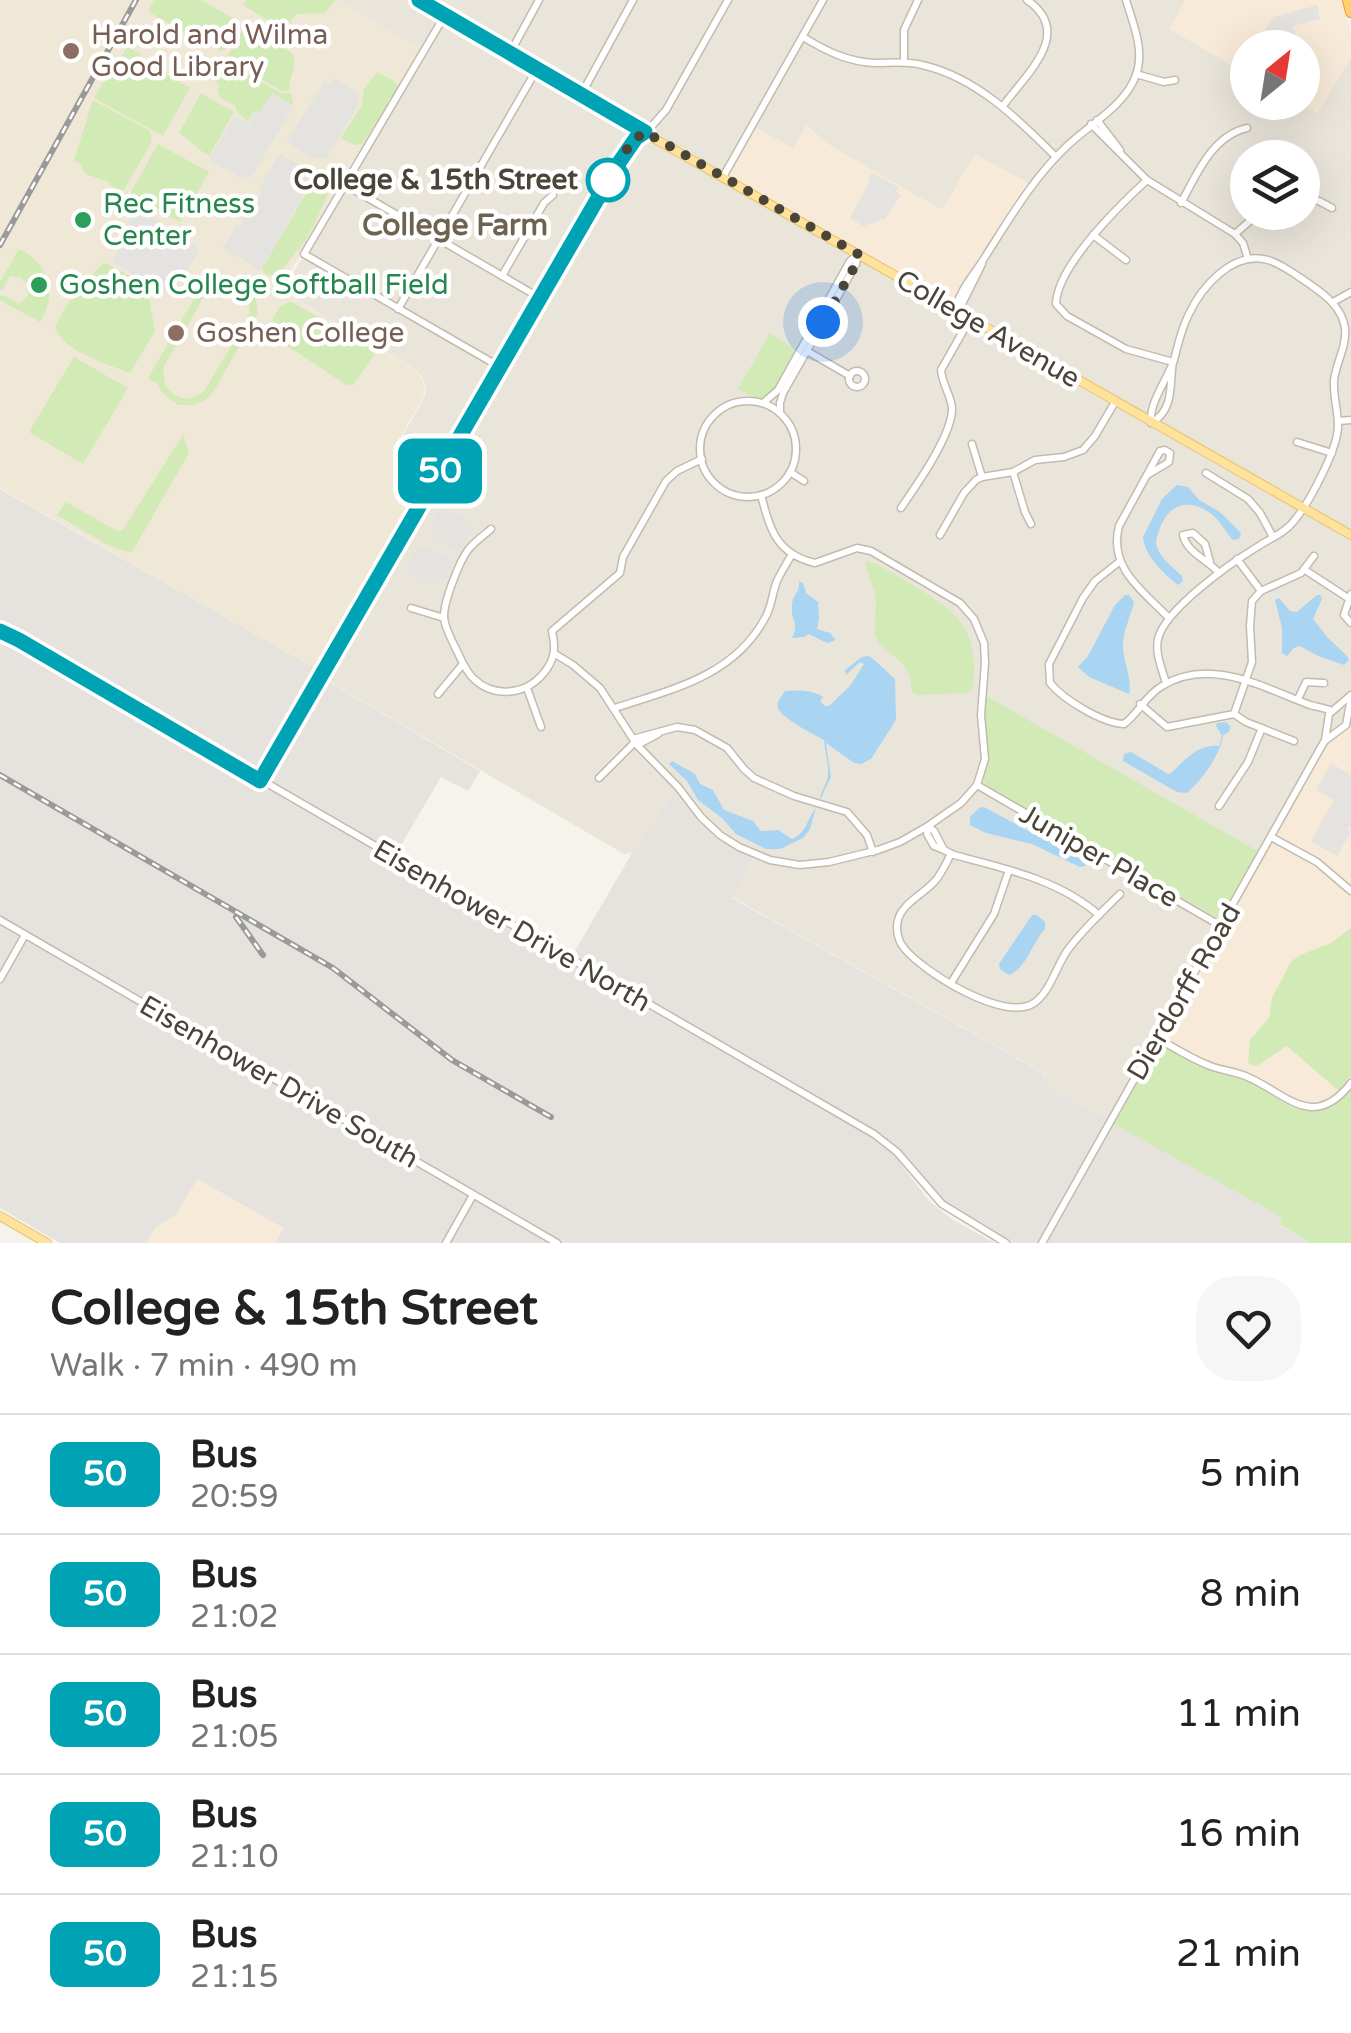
<!DOCTYPE html>
<meta charset="utf-8">
<style>
body{margin:0;font-family:"Varela Round",sans-serif;background:#f6f6f6;color:#222;height:100vh;display:flex;flex-direction:column;font-size:38px;white-space:nowrap}
*{box-sizing:border-box;margin:0}
p{font-size:32px;color:#767676}
.icon{flex:none;width:55px;height:55px;fill:none;stroke:currentColor;stroke-width:2;stroke-linecap:round;stroke-linejoin:round}
.map{position:relative;height:1243px;overflow:hidden}
.sheet{display:flex;flex-direction:column;background:#fff;flex:1}
.sheet>*{flex:none}
.badge{padding:0 20px;border-radius:15px;font-size:35px;line-height:65px}
.needle{width:65px;rotate:30deg}
.fabs{position:absolute;left:1230px;top:30px;display:grid;gap:20px}
.fabs a{display:grid;place-items:center;width:90px;height:90px;border-radius:50%;background:#fff;box-shadow:0 10px 40px #0002;font-size:50px}
.you{position:absolute;width:50px;height:50px;margin:-25px;border:8px solid #fff;border-radius:50%;background:#1a73e8;box-shadow:0 0 0 15px #1a73e833}
.map>.badge{position:absolute;translate:-50% -50%;box-shadow:0 0 0 5px #fff}
.round{display:grid;place-items:center;flex:none;width:105px;height:105px;border-radius:40px;background:#f6f6f6}
.overview{display:flex;align-items:center;justify-content:space-between;height:170px;padding:0 50px}
h1{font-size:48px;font-weight:700;line-height:75px}
ul{padding:0;list-style:none}
li{display:flex;align-items:center;gap:30px;height:120px;padding:0 50px;border-top:2px solid #e0e0e0}
li div{flex:1}
li b{display:block;font-size:38px}
li em{font-style:normal}
li .badge{min-width:110px;font-weight:700;text-align:center}
.map>svg:first-child{display:block}
.residential{fill:#eae5da;fill-rule:evenodd}
.commercial{fill:#f7ead8}
.industrial{fill:#e6e2dd}
.education{fill:#efe8d6}
.green{fill:#d2eab5;fill-rule:evenodd}
.parking{fill:#e5e3e0}
.water{fill:#a9d4f2}
.lines{fill:none;stroke-linecap:round;stroke-linejoin:round}
.minor-casing{stroke:#c2bbae;stroke-width:9}
.major-casing{stroke:#e6c16a;stroke-width:10}
.highway-casing{stroke:#e0a43c;stroke-width:12}
.minor{stroke:#fff;stroke-width:6}
.major{stroke:#ffe39c;stroke-width:8}
.highway{stroke:#ffcf6e;stroke-width:10}
.rail-casing{stroke:#9a9a9a;stroke-width:6}
.rail{stroke:#fff;stroke-width:2.5;stroke-dasharray:8;stroke-linecap:butt}
.line-casing{stroke:#fff;stroke-width:22}
.line{stroke:#00a3b4;stroke-width:15}
.walk{stroke:#4b4439;stroke-width:10;stroke-dasharray:0 18}
.education-dot{fill:#8d6e63;stroke:#fff;stroke-width:4}
.stop-dot{fill:#fff;stroke:#00a3b4;stroke-width:5}
.leisure-dot{fill:#2e9e5b;stroke:#fff;stroke-width:4}
.labels{text-anchor:middle;dominant-baseline:central;stroke-width:9;stroke-linejoin:round;paint-order:stroke}
.education-label{font-size:28px;fill:#785e54;stroke:#fff;text-anchor:start}
.stop-label{font-size:28px;font-weight:bold;fill:#4b4439;stroke:#fff;text-anchor:end}
.leisure-label{font-size:28px;fill:#27864d;stroke:#fff;text-anchor:start}
.street-label{font-size:28px;fill:#4b4439;stroke:#fff}
.neighbourhood-label{font-size:30px;font-weight:bold;fill:#6e6250;stroke:#fff}
</style>
<div class="map">
<svg width="1351" height="1243" viewBox="0 0 1351 1243">
<rect width="100%" height="100%" fill="#f6f3ec"/>
<g class="residential">
<polygon points="338,0 411,0 434,14 436,21 422,50"/>
<polygon points="428,0 819,0 722,172"/>
<path d="M823,0H1186L1170,29L1247,74L1248,102L1298,103L1317,113L1351,57V532L968,312L964,309V303L1030,188L1027,182L1010,174L943,211L829,145L807,126L793,149L755,127ZM1248,158H1302V212H1248Z"/>
<polygon points="445,16 644,132 615,169 618,170 641,141 650,140 719,175 846,248 970,324 1351,540 1351,698 1347,723 1321,743 1108,1120 1042,1083 1046,1074 732,897 754,858 728,844 709,829 677,792 632,853 624,854 321,677 438,474 407,459 400,446 402,437 425,396 426,387 421,375 413,368 292,297 276,293 279,283 287,280 294,272"/>
</g>
<g class="commercial">
<polygon points="1186,0 1342,0 1351,33 1351,57 1317,112 1299,103 1302,102 1302,48 1248,48 1247,73 1169,29"/>
<polygon points="806,126 829,145 942,210 975,154 1027,182 956,298 946,300 731,178 730,173 755,127 793,149"/>
<polygon points="1351,698 1351,1118 1322,1101 1313,1103 1297,1101 1251,1074 1201,1059 1167,1040 1164,1032 1327,744 1334,733 1339,729"/>
<polygon points="196,1179 284,1229 276,1243 146,1243 156,1227 176,1215"/>
</g>
<g class="industrial">
<polygon points="0,489 320,671 327,681 480,771 468,791 441,777 391,862 868,1134 892,1152 929,1201 953,1220 995,1243 276,1243 283,1228 197,1179 176,1215 156,1227 146,1243 60,1243 0,1208"/>
<polygon points="676,791 709,829 728,844 754,857 732,898 1038,1070 1046,1075 1042,1083 1283,1217 1280,1225 1311,1243 1006,1243 954,1213 886,1143 572,956 632,853"/>
</g>
<polygon class="education" points="0,0 338,0 422,50 345,174 302,253 287,276 279,283 275,292 291,297 412,368 420,375 425,387 424,396 401,436 399,446 401,454 407,459 437,475 320,671 0,488"/>
<g class="green">
<polygon points="154,0 201,0 235,19 238,27 227,48 220,51 150,13 149,9"/>
<polygon points="246,0 335,0 325,13 296,14 286,28 282,29 243,5"/>
<path d="M248,26L292,53C299,68 289,73 289,91H283L229,62L249,61L226,59L244,28Z"/>
<path d="M127,47L140,54L138,59L190,88L163,136L94,98C104,79 118,65 127,47Z"/>
<polygon points="223,61 281,93 290,93 294,106 272,93 260,112 255,110 248,121 237,113 235,106 221,98 217,91 220,85 213,80"/>
<polygon points="377,72 394,81 399,87 391,98 388,99 387,106 362,144 354,145 341,138 362,105 364,89"/>
<path d="M201,93L234,112L209,156C198,150 192,141 179,133Z"/>
<polygon points="93,100 150,131 152,141 121,195 107,181 85,174 80,164 74,160"/>
<polygon points="158,144 209,172 180,222 130,194"/>
<path d="M320,176L329,181L331,185C324,204 311,236 297,251C288,261 285,265 279,277L265,274L262,268L309,189Z"/>
<path d="M19,249C49,263 58,294 40,322L0,300V296H5L19,304L28,295L27,283L20,277L10,276L3,289L0,290V282Z"/>
<path d="M106,263L147,286L155,331L130,373C108,364 61,351 55,326L67,305L102,264Z"/>
<path d="M211,270L217,274V277C243,273 259,289 257,315L214,391L205,400L193,405H178L162,393L156,381L154,382L148,378ZM222,283C244,284 254,297 248,318L204,391C190,403 175,400 165,385L163,368L206,293L214,286Z"/>
<path d="M292,302L373,349L374,355L354,384L346,385L271,335C270,322 277,302 292,302Z"/>
<polygon points="770,333 796,350 774,389 765,398 757,399 738,389"/>
<polygon points="74,357 128,388 83,464 29,432"/>
<path d="M183,435L189,453L132,552C110,551 78,526 57,515L66,502L117,531H122Z"/>
<path d="M867,560C884,567 900,578 916,587C962,614 979,634 973,689L968,693L917,695L912,692L910,677L904,665L878,642L875,635L876,597L865,563Z"/>
<path d="M981,693L1259,852L1220,919L987,788C978,767 982,718 981,693Z"/>
<polygon points="1351,928 1351,1075 1339,1091 1287,1046 1258,1065 1254,1066 1248,1063 1250,1040 1269,1018 1272,998 1291,962 1300,955 1331,943"/>
<path d="M1161,1045C1176,1051 1188,1061 1203,1067C1217,1073 1233,1074 1248,1081C1262,1087 1274,1098 1288,1105C1311,1115 1337,1107 1351,1087V1243H1311L1279,1224L1282,1217L1112,1123L1155,1048Z"/>
</g>
<g class="parking">
<polygon points="1317,5 1320,19 1293,26 1298,47 1269,47 1265,30 1274,17"/>
<polygon points="335,79 359,94 356,99 360,102 326,159 322,157 314,159 287,142 324,81 331,84"/>
<polygon points="272,93 293,107 253,174 246,180 208,160 235,116 252,125 253,123 249,121 255,110 260,112"/>
<polygon points="280,154 316,175 260,270 223,248 236,226 240,227 244,221 241,219 255,196 259,197 262,190 259,188"/>
<polygon points="872,173 898,187 896,192 901,195 884,220 880,218 878,222 869,224 866,228 850,218 871,178 869,177"/>
<polygon points="137,208 192,242 199,250 172,296 112,262 130,229 126,226"/>
<polygon points="442,507 475,526 459,552 433,537 435,532 429,529"/>
<polygon points="418,547 425,551 427,547 454,562 444,580 438,581 434,586 406,570"/>
<polygon points="1331,763 1351,775 1351,826 1347,829 1351,832 1337,856 1311,841 1334,800 1316,790"/>
</g>
<g class="water">
<path d="M1177,485L1188,487L1199,500L1220,512L1241,533L1239,539L1233,540C1224,530 1219,518 1207,511C1184,497 1166,508 1159,531C1157,537 1155,540 1157,547C1160,558 1174,568 1182,576L1183,581L1178,585C1164,574 1144,555 1143,537L1162,499Z"/>
<path d="M799,581L803,583L806,593L818,602L819,618L817,629L830,633L835,639L834,641L827,643L809,634L804,637L792,638C800,623 790,620 792,605C793,593 800,594 799,581Z"/>
<path d="M1125,595H1129L1134,602C1131,616 1124,628 1123,643C1122,660 1133,679 1129,694L1089,677L1078,667L1088,656L1115,605Z"/>
<polygon points="1317,595 1320,595 1322,599 1313,619 1328,638 1347,656 1349,660 1344,665 1318,656 1300,646 1294,648 1287,656 1282,653 1282,628 1275,600 1279,598 1290,611 1297,612"/>
<path d="M867,656L871,657L895,679L896,720L871,759L861,764L854,763L826,743L831,777L820,800C820,791 827,785 828,775C829,765 825,751 824,740C815,735 781,718 778,708C776,702 782,696 785,691C797,690 813,690 823,697L820,701L825,706H829L850,686L864,664L860,662L846,675L845,670L862,657Z"/>
<path d="M1226,722L1230,726L1229,732L1223,735C1221,754 1202,780 1187,793L1177,792L1123,761L1124,754L1131,752L1168,774L1171,773C1186,759 1199,743 1219,746L1222,736L1216,726L1217,723Z"/>
<path d="M672,761L695,774L700,784L713,790L724,810L753,821L761,831L778,830L792,839C808,832 807,818 816,808L810,829L803,838L780,849H766L736,834L722,818L698,800L687,781L669,764Z"/>
<polygon points="984,807 1084,861 1086,866 1080,867 1032,844 986,833 970,825 970,817 979,808"/>
<path d="M1032,915H1037L1045,922V929C1032,943 1026,969 1009,975L1000,969L999,964Z"/>
</g>
<g class="lines">
<defs>
<g id="minor">
<polyline points="445,15 304,254 500,367"/>
<path d="M803,37C826,51 848,62 875,63C891,63 906,61 922,65C976,77 1018,119 1056,157"/>
<polyline points="510,53 539,0"/>
<polyline points="904,62 904,30 918,0"/>
<polyline points="1136,74 1164,82 1175,80"/>
<polyline points="581,95 633,0"/>
<path d="M1003,106C1026,74 1075,33 1027,0"/>
<polyline points="1097,120 1120,150"/>
<polyline points="1091,124 1147,180 1235,234 1243,243 1248,259"/>
<polyline points="723,177 823,0"/>
<path d="M1147,180C1120,205 1057,266 1056,304L1067,316L1126,349L1173,362"/>
<polyline points="344,184 540,298"/>
<polyline points="1302,200 1319,201 1332,208"/>
<path d="M1181,203C1197,174 1212,136 1247,128"/>
<polyline points="1235,234 1260,212"/>
<polyline points="1093,235 1126,260"/>
<polyline points="502,276 544,203 553,195"/>
<polyline points="1333,302 1351,292"/>
<polyline points="398,309 537,69"/>
<polyline points="956,309 963,302 982,264"/>
<path d="M955,310C960,289 974,275 985,257C1010,218 1033,178 1067,146C1090,124 1125,106 1136,75C1145,50 1133,24 1126,0"/>
<polyline points="807,351 850,376"/>
<circle cx="857" cy="379" r="8"/>
<circle cx="748" cy="449" r="48"/>
<polyline points="763,403 778,390 850,261 857,255"/>
<polyline points="780,413 780,403 783,393 856,264 858,254"/>
<polyline points="1338,421 1351,420"/>
<polyline points="1297,442 1332,453"/>
<polyline points="972,444 982,477"/>
<polyline points="790,472 804,481"/>
<polyline points="1013,472 1025,512 1031,524"/>
<polyline points="1206,473 1248,499 1260,513 1273,537"/>
<path d="M1149,474L1169,462L1170,453L1165,450L1160,451L1119,526C1108,568 1143,591 1169,618"/>
<path d="M901,508C916,486 953,434 952,408C951,395 942,384 941,370L970,319"/>
<path d="M491,529C483,536 474,542 468,550C459,562 444,601 444,616C444,626 450,636 454,645C460,656 464,670 474,679C494,698 525,695 543,674C555,660 556,648 552,631L620,573L623,557L666,481L677,471L702,459"/>
<polyline points="940,535 964,493 976,480 982,477 1013,472 1035,460 1064,457 1083,450 1095,436 1115,402"/>
<polyline points="1237,559 1261,591"/>
<path d="M1119,562L1095,581L1083,598L1049,664L1050,683C1064,700 1102,723 1124,724C1139,713 1145,696 1162,686C1210,656 1264,688 1310,705C1317,707 1325,708 1332,711"/>
<path d="M1210,562L1205,544L1193,533L1183,535C1187,553 1208,560 1219,573"/>
<polyline points="1305,570 1348,598"/>
<polyline points="1351,594 1344,615 1351,623"/>
<polyline points="411,608 444,618"/>
<polyline points="0,631 19,640 874,1134 897,1152 942,1204 1006,1243"/>
<path d="M555,654L573,665L600,688L637,745L678,787L701,817L720,835L739,847L770,860L800,865L829,862L878,850L900,842L928,826L961,803L977,785L985,759L981,715L985,663L984,643L974,619L960,603L871,551L857,548L815,563C776,554 770,529 761,495"/>
<path d="M1166,683C1162,669 1155,654 1158,639C1165,609 1231,563 1257,547C1269,539 1285,533 1294,521C1309,503 1338,449 1338,426C1338,410 1333,396 1334,380C1336,363 1347,346 1345,328C1342,307 1324,294 1308,283C1296,275 1282,264 1268,260C1233,250 1201,287 1188,316C1181,330 1178,345 1174,360C1167,380 1149,402 1151,423C1175,410 1169,384 1173,362"/>
<polyline points="527,688 541,727"/>
<polyline points="438,694 463,664"/>
<polyline points="1298,699 1306,682 1324,683"/>
<polyline points="1140,704 1167,727 1234,714 1252,662 1250,626 1252,601 1261,591 1301,573 1314,556"/>
<path d="M615,708C673,689 734,676 765,618C772,607 772,593 777,581C781,572 787,563 792,554"/>
<polyline points="1234,714 1246,722 1294,741"/>
<polyline points="633,739 677,727 695,730 727,748 744,769 754,778 794,796 847,812 867,835 873,852"/>
<polyline points="1326,740 1346,725 1351,698"/>
<polyline points="637,745 658,734"/>
<polyline points="599,778 635,742"/>
<polyline points="261,781 616,167 637,138 650,128 666,110 728,0"/>
<polyline points="977,785 1221,926"/>
<polyline points="1219,806 1248,762 1262,728"/>
<polygon points="928,826 934,831 944,850 934,846 927,834"/>
<polyline points="1271,837 1317,862 1351,891"/>
<path d="M944,850L954,855C1004,868 1059,880 1099,915"/>
<path d="M951,854C946,863 942,873 935,881C922,896 897,905 897,927C897,935 899,942 904,948C923,972 1005,1023 1034,1003C1050,992 1056,967 1067,951C1082,930 1102,912 1120,894"/>
<polyline points="0,920 557,1243"/>
<polyline points="0,979 25,935"/>
<polyline points="951,983 994,914 1009,870"/>
<path d="M1157,1038C1175,1048 1193,1060 1213,1067C1225,1071 1238,1072 1250,1078C1287,1095 1314,1131 1351,1083"/>
<polyline points="446,1243 473,1195"/>
<polyline points="1042,1243 1325,740 1329,714 1351,695"/>
</g>
<g id="major">
<polyline points="419,0 657,140 1351,535"/>
<polyline points="0,1216 47,1243"/>
</g>
<polyline id="highway" points="1348,0 1351,12"/>
</defs>
<use href="#minor" class="minor-casing"/>
<use href="#major" class="major-casing"/>
<use href="#highway" class="highway-casing"/>
<use href="#minor" class="minor"/>
<use href="#major" class="major"/>
<use href="#highway" class="highway"/>
<defs>
<g id="rail">
<polyline points="0,245 136,0"/>
<polyline points="0,775 333,968 452,1060 551,1117"/>
<polyline points="236,917 263,955"/>
</g>
</defs>
<use href="#rail" class="rail-casing"/>
<use href="#rail" class="rail"/>
</g>
<g class="lines">
<defs>
<polyline id="line" points="0,631 19,640 260,781 616,167 636,138 645,132 419,0"/>
</defs>
<use href="#line" class="line-casing"/>
<use href="#line" class="line"/>
<path class="walk" d="M608,180C619,163 627,143 645,132L858,254L856,264L823,322"/>
</g>
<g class="education-dot">
<circle cx="71" cy="51" r="10"/>
<circle cx="176" cy="333" r="10"/>
</g>
<circle class="stop-dot" cx="608" cy="180" r="20"/>
<g class="leisure-dot">
<circle cx="83" cy="220" r="10"/>
<circle cx="39" cy="285" r="10"/>
</g>
<g class="labels">
<g class="education-label">
<text x="91" y="35">Harold and Wilma<tspan x="91" dy="32">Good Library</tspan></text>
<text x="196" y="333">Goshen College</text>
</g>
<g class="stop-label">
<text x="578" y="180">College &amp; 15th Street</text>
</g>
<g class="leisure-label">
<text x="103" y="204">Rec Fitness<tspan x="103" dy="32">Center</tspan></text>
<text x="59" y="285">Goshen College Softball Field</text>
</g>
<g class="street-label">
<text transform="translate(988 329) rotate(30)">College Avenue</text>
<text transform="translate(1099 856) rotate(30)">Juniper Place</text>
<text transform="translate(512 926) rotate(30)">Eisenhower Drive North</text>
<text transform="translate(1184 992) rotate(-60)">Dierdorff Road</text>
<text transform="translate(279 1082) rotate(30)">Eisenhower Drive South</text>
</g>
<g class="neighbourhood-label">
<text x="455" y="225">College Farm</text>
</g>
</g>
</svg>
<div class="fabs">
<a><svg class="needle" viewBox="-14 -14 28 28"><path d="M0-13l5 13h-10z" fill="#e53935"/><path d="M0 13l5-13h-10z" fill="#767676"/></svg></a>
<a><svg class="icon" aria-label="layers" viewBox="0 0 24 24"><path d="M12 4l9 5-9 5-9-5zM3 14l9 5 9-5"/></svg></a>
</div>
<div class="you" style="left:823px;top:322px"></div>
<b class="badge" style="left:440px;top:471px;background:#00a3b4;color:#fff">50</b>
</div>
<section class="sheet">
<div class="overview"><div><h1>College &amp; 15th Street</h1><p>Walk · 7 min · 490 m</p></div><a class="round"><svg class="icon" aria-label="heart" viewBox="0 0 24 24"><path d="M12 20l-8-8c-3-5 5-10 8-4 3-6 11-1 8 4z"/></svg></a></div>
<ul>
<li><span class="badge" style="background:#00a3b4;color:#fff">50</span><div><b>Bus</b><p>20:59</p></div><em>5 min</em></li>
<li><span class="badge" style="background:#00a3b4;color:#fff">50</span><div><b>Bus</b><p>21:02</p></div><em>8 min</em></li>
<li><span class="badge" style="background:#00a3b4;color:#fff">50</span><div><b>Bus</b><p>21:05</p></div><em>11 min</em></li>
<li><span class="badge" style="background:#00a3b4;color:#fff">50</span><div><b>Bus</b><p>21:10</p></div><em>16 min</em></li>
<li><span class="badge" style="background:#00a3b4;color:#fff">50</span><div><b>Bus</b><p>21:15</p></div><em>21 min</em></li>
</ul>
</section>
